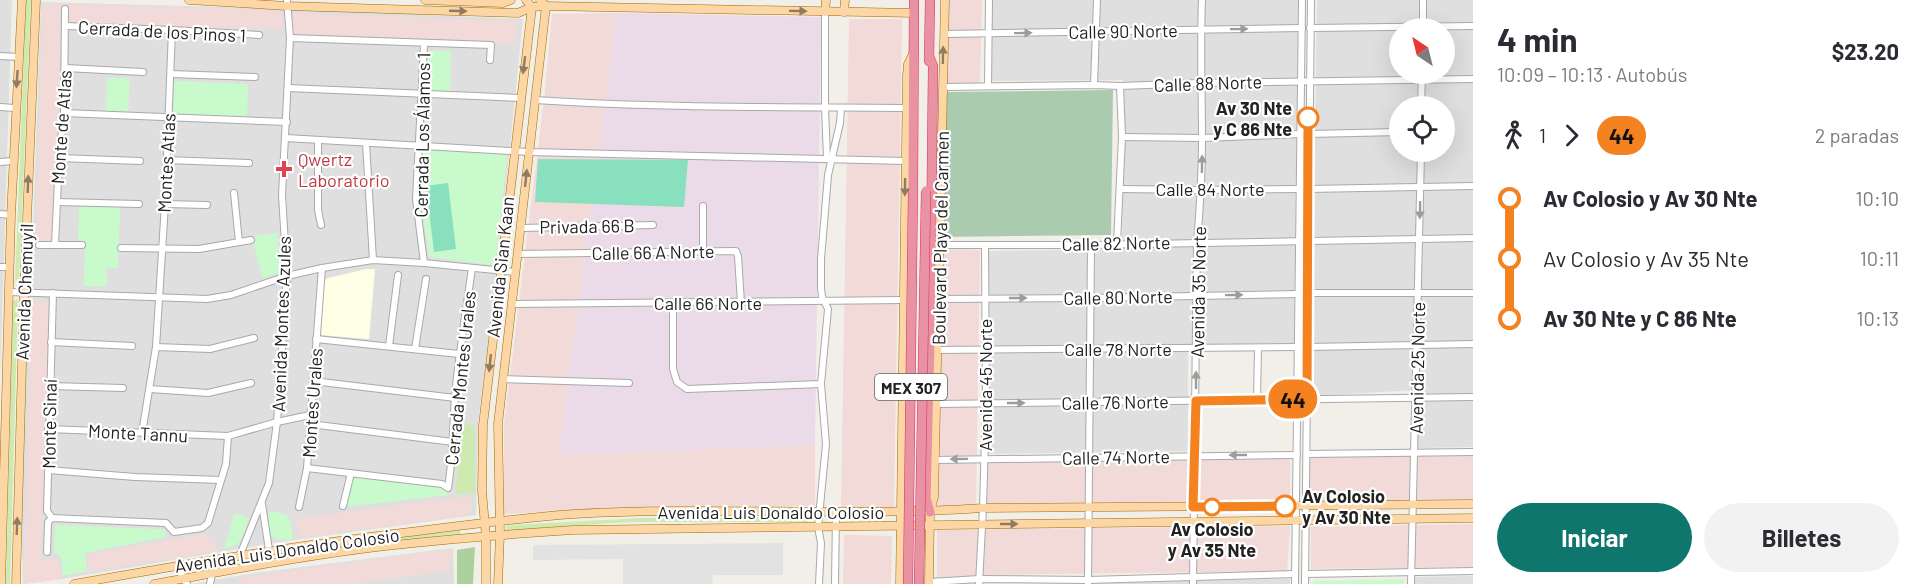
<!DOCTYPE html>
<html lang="es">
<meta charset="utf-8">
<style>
body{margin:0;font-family:Barlow,sans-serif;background:#f2f2f3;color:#2b2b33;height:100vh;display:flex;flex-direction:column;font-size:22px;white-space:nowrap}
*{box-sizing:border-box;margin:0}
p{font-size:20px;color:#7c7c81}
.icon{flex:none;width:33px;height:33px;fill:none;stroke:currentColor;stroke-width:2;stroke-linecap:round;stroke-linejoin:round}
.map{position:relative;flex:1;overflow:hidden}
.side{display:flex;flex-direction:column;background:#fff;width:450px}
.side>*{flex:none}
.badge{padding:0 12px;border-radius:20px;font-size:21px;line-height:39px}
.needle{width:39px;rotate:325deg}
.tools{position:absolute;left:1389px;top:18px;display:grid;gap:12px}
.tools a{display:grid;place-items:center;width:66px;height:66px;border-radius:50%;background:#fff;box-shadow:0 6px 24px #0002;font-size:30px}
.map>.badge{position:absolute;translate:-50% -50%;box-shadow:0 0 0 3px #fff}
.legs{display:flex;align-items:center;gap:9px;height:66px;padding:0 24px;font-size:20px}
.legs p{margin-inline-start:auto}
.headline{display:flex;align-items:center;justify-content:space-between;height:102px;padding:0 24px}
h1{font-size:33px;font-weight:700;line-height:45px}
.cta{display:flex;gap:12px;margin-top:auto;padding:12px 24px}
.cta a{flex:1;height:69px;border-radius:36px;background:#0f766e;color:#fff;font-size:24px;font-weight:700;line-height:69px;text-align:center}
.cta a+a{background:#f2f2f3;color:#2b2b33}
ul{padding:0 24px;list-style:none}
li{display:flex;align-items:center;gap:21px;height:60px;font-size:22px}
li i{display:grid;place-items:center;width:9px;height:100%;margin:0 8px;background:currentColor}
li i::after{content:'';width:15px;height:15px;margin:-8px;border:4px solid;border-radius:50%;background:#fff}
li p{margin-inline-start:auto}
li:first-child i{background:linear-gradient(#0000 50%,currentColor 0)}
li:last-child i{background:linear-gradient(currentColor 50%,#0000 0)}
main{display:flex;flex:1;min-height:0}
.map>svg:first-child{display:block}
.residential{fill:#e0dfdf;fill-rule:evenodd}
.commercial{fill:#f2dad9}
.industrial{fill:#ebdbe8}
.education{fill:#ffffe5}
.grass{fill:#cdebb0}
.forest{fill:#add19e}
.cemetery{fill:#aacbaf}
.park{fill:#c8facc}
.pitch{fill:#88e0be}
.parking{fill:#e2e2e2}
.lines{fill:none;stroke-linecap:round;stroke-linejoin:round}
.minor-casing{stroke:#a9a9a9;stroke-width:8}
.major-casing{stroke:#a06b00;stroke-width:9}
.highway-casing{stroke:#dc2a67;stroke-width:10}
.minor{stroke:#fff;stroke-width:6}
.major{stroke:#fcd6a4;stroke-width:8}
.highway{stroke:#e892a2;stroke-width:9}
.highway-bridge-casing{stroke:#dc2a67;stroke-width:10;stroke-linecap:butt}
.highway-bridge{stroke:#e892a2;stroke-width:9}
.oneway{fill:#8f7c63}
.oneway2{fill:#9c9c9c}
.line-1-casing{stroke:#fff;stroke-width:14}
.line-1{stroke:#f58220;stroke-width:9}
.stop-1-dot{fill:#fff;stroke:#f58220;stroke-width:3}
.health-dot{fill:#e0444e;stroke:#fff;stroke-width:2}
.labels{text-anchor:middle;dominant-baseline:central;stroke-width:4.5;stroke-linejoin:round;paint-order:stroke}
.shield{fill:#fff;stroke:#646464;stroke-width:1.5}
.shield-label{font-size:16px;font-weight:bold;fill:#222}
.street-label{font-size:18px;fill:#222;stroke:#fff}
.stop-label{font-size:18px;font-weight:bold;fill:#222;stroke:#fff;text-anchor:end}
.health-label{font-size:18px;fill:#be3a42;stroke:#fff;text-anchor:start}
</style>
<main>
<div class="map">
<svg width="1473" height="584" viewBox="0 0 1473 584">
<rect width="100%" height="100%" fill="#f2efe9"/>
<g class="residential">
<polygon points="0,0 12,0 0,382"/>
<polygon points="991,0 1298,0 1294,343 1188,345 1188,451 983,454 987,251 1122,249 1123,80 991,81"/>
<path d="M1317,0H1473V447L1417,448L1416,390L1311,396ZM1400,28H1444V74H1400ZM1400,106H1444V152H1400Z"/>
<polygon points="41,2 292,9 523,19 498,263 478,424 476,515 280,542 62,579 23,584 21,501 23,381 31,284"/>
<polygon points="453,548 454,584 191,584 255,573"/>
<polygon points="1473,576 1473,584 1412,584 1412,577"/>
<polygon points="1290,579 1290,584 1011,584"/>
</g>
<g class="commercial">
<polygon points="947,0 982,0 980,83 946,83"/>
<polygon points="43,4 278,10 283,14 282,29 61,25 53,244 35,244"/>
<polygon points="293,13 516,21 514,44 293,36"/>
<polygon points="617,13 559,455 815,445 815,506 664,506 504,514 504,424 544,100 552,14"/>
<polygon points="849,19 902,19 894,508 841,508"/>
<polygon points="942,249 980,250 976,507 938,507"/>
<polygon points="31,301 49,301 41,560 59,559 61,579 24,584"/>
<polygon points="1473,453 1473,500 1308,502 1307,455"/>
<polygon points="1290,457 1290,505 982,507 983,462"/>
<polygon points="471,496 471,511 465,516 299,537 296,519"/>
<polygon points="1473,524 1473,567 1311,569 1311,527"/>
<polygon points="1290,526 1287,571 980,575 980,584 937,584 937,530"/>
<polygon points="205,534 220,551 90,571 88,554"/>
<polygon points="844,535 892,536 891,584 843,584"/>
<polygon points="452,549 449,571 350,584 240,584 239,578"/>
</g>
<polygon class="industrial" points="617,13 821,17 815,445 559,455"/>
<polygon class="education" points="366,269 375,269 369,339 321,335 324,281 328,278"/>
<g class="grass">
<polygon points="26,0 31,0 19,281 17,282 15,281"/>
<polygon points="18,299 10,584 6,584 13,302 14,300"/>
<polygon points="460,424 475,425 475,493 456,494"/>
<polygon points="808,517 810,520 808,522 631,522 507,530 506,528 506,526 512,525 641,518"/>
<polygon points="459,529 461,532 460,534 301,554 299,552 300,549"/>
</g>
<polygon class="forest" points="475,547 473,584 457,584 457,550"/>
<polygon class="cemetery" points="1113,90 1111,235 942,237 945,92"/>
<g class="park">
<polygon points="429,51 451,51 450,93 429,92 425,88 426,56"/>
<polygon points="107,78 130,78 128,112 106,111"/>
<polygon points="174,81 248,84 247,117 173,114"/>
<polygon points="427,150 504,153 507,157 496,259 492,265 431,257 429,254 420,199 421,155"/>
<polygon points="79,207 120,207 118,268 107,268 107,286 84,286 85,241 78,240"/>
<polygon points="277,233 281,269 279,273 262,278 252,236"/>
<polygon points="354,475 437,484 447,491 448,495 344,507 351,477"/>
<path d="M269,511L286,514L290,521L293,539C270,543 266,533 269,511Z"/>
<path d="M235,513L249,518C243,534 244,547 224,548Z"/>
<polygon points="55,525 159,529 165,530 166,537 85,553 87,571 63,576 61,557 54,552"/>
<polygon points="1404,579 1404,584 1313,584 1313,581"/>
</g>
<g class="pitch">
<polygon points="538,159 688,160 684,207 535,202"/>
<polygon points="448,183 456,249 434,252 426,186"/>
</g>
<polygon class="parking" points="783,543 783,575 713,575 712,584 623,584 623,559 533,560 533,545"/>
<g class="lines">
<defs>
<g id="minor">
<polyline points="825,12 825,108 827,158"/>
<polyline points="66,26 172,30 259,35"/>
<polyline points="1310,28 1473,26"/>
<polyline points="1423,28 1423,0"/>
<polyline points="944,34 1302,28"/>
<polyline points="290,38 491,45 490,60"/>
<polyline points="424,44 416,199 424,263"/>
<polyline points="0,56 19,57"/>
<polyline points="65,68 143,72"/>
<polyline points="171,74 255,77"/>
<polyline points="1094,85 1097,0"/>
<polyline points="988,86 989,0"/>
<polyline points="943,87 1094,85 1120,86 1200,83 1473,79"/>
<polyline points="288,88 520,98"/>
<path d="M535,100C659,108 783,107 907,108"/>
<polyline points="1421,106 1422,74"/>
<polyline points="0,107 15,108"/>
<polyline points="64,113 287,122"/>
<polyline points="1308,134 1400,132"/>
<polyline points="1122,137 1202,138 1300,134"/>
<polyline points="286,138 529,152 905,161"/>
<polyline points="318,141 318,210 321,225"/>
<polyline points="366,143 373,260"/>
<polyline points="59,158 140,161"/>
<polyline points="166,160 249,163"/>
<polyline points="0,162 13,161"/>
<polyline points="1120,189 1201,190 1300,189"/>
<polyline points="1308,189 1473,186"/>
<polyline points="234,193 239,242"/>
<polyline points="57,202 139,204"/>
<polyline points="165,204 207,205"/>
<polyline points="703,206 703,250"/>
<polyline points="0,214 11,215"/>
<polyline points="521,228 653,225"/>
<polyline points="1117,243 1122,137 1120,86"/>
<polyline points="39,245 82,245"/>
<polyline points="55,245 59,158 64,113 65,9"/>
<polyline points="940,245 1091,245 1473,238"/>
<polyline points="121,248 199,249 251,240"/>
<polyline points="518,254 736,251 738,256 741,303"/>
<polyline points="0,267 9,267"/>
<polyline points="9,292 207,299 231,295 287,276 322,268 373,260 424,263 515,272"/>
<polyline points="1307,293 1473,293"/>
<polyline points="939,299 1090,298 1298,294"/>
<polyline points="673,303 673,369 677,382 687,389 821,384"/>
<polyline points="512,304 903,300"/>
<polyline points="316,339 459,354"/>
<polyline points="51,342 132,346"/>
<polyline points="389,346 398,275"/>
<polyline points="156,347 210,349 254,338"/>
<polyline points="1307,347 1473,344"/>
<polyline points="415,349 426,279"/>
<polyline points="938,350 1298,347"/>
<polyline points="503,379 629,383"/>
<polyline points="313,381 455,398"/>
<polyline points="50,386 123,388"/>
<polyline points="150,389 208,393 251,383"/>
<polyline points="1257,400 1258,348"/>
<polyline points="937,404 1473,397"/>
<polyline points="310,424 453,442"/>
<polyline points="48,429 228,436 277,422 310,415"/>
<polyline points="142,433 156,347 165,204 172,30"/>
<polyline points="1307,454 1473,452"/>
<polyline points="935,460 1297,455"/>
<path d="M307,468L442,484L448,488C453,457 453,427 455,396C459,353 466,311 472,268"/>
<polyline points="48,470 135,477 221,480"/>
<polyline points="262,504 269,550"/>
<polyline points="343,506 351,473"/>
<polyline points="299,507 307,468 322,268"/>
<polyline points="52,518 166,523 174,532 202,528 208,523 226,464 228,436"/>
<polyline points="47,552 48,522 52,518 47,511 53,293"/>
<polyline points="240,555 269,483 277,422 287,276 282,195 290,38 287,0"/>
<polyline points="176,566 187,584"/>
<polyline points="1305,574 1473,571"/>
<polyline points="930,582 979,579 1088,580 1295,574"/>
<polyline points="1088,583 1091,245"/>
<polyline points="210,584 212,574"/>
<polyline points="819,584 821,543 818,527 826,444 821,384 828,309 822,297 821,288 821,259 828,175 840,123 841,108"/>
<polyline points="835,584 836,513"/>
<polyline points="979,584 983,508 986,403 985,245"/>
<path d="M1193,584L1197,242C1200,208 1202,174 1202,140C1202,93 1200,47 1202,0"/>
<polyline points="1295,584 1302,0"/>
<polyline points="1305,584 1311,0"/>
<polyline points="1411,584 1421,152"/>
</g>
<g id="major">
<polyline points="189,0 287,6 518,13 532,7 546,6 914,13"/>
<polyline points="425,0 503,3 511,0"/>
<polyline points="825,12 826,0"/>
<polyline points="844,12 845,0"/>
<polyline points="1,584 11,215 22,0"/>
<polyline points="16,584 24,292 36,0"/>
<path d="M74,584C185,564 297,545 410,532C465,525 519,518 574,514C711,506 847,517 983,508L1473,504"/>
<path d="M154,584C231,570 308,555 385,546C448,539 510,534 573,530L1473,518"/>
<polyline points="486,584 486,537 482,491 483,425 532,7 526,0"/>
<polyline points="498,584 500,534 498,424 546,6 540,0"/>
<polyline points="900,584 907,75 908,64 913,54"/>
<polyline points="929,584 930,512 934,497 945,0"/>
</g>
<g id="highway">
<polyline points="929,56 933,66 930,342 926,498 930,512"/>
<polyline points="929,61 930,0"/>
<polyline points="913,190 914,0"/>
</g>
</defs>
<use href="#minor" class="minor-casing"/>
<use href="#major" class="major-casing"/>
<use href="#highway" class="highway-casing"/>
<use href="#minor" class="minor"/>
<use href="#major" class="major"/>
<use href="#highway" class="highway"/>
<defs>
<g id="highway-bridge">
<polyline points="908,584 913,190"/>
<polyline points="919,584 926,191"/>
</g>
</defs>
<use href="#highway-bridge" class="highway-bridge-casing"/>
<use href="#highway-bridge" class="highway-bridge"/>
</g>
<defs><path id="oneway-solid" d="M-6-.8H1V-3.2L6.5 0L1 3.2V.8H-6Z" transform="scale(1.5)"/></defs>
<g class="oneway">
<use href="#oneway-solid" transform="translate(458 11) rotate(2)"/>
<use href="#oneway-solid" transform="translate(798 11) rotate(1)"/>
<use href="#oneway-solid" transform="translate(943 55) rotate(-89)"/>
<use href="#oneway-solid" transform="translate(524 65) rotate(97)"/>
<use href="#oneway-solid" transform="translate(17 79) rotate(94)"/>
<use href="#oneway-solid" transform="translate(526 178) rotate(-84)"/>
<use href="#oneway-solid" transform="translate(28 184) rotate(-88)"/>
<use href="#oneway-solid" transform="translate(905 187) rotate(91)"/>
<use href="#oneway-solid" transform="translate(490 363) rotate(96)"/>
<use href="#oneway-solid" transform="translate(1009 524)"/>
<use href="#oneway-solid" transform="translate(17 526) rotate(-88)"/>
</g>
<g class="oneway2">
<use href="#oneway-solid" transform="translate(1239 29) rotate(-1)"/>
<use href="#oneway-solid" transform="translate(1023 33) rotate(-1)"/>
<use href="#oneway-solid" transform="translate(1202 164) rotate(-89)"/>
<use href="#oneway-solid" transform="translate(1420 210) rotate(91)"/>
<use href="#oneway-solid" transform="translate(1234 295) rotate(-1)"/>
<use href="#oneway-solid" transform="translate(1018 298)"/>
<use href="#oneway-solid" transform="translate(1196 380) rotate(-90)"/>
<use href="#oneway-solid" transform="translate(1016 403)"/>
<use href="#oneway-solid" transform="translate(1238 455) rotate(180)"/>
<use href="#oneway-solid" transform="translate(959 459) rotate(179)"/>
</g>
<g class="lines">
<defs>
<polyline id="line-1" points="1285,506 1193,507 1196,401 1307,399 1308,118"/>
</defs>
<use href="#line-1" class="line-1-casing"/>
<use href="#line-1" class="line-1"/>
</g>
<g class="stop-1-dot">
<circle cx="1308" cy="118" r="10"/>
<circle cx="1285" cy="506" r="10"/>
<circle cx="1212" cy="507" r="8"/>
</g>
<path class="health-dot" d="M281 160h6v6h6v6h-6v6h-6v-6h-6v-6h6z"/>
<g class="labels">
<rect class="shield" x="875" y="374" width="72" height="26" rx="4.5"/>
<g class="shield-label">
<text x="911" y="387">MEX 307</text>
</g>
<g class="street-label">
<text transform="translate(162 31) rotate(3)">Cerrada de los Pinos 1</text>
<text transform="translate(1123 31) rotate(-1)">Calle 90 Norte</text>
<text transform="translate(1208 83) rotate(-2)">Calle 88 Norte</text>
<text transform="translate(61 127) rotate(-86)">Monte de Atlas</text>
<text transform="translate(422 135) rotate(-89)">Cerrada Los Álamos 1</text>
<text transform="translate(166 163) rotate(-87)">Montes Atlas</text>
<text x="1210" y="189">Calle 84 Norte</text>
<text transform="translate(587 226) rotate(-1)">Privada 66 B</text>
<text transform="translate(940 238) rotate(-89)">Boulevard Playa del Carmen</text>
<text transform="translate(1116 243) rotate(-1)">Calle 82 Norte</text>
<text transform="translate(653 252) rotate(-1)">Calle 66 A Norte</text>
<text transform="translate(500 267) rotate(-84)">Avenida Sian Kaan</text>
<text transform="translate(24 292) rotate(-88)">Avenida Chemuyil</text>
<text transform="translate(1198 292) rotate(-89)">Avenida 35 Norte</text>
<text transform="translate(1118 297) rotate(-1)">Calle 80 Norte</text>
<text x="708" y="303">Calle 66 Norte</text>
<text transform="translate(281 324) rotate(-88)">Avenida Montes Azules</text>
<text x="1118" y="349">Calle 78 Norte</text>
<text transform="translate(1417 368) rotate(-89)">Avenida 25 Norte</text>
<text transform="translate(460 378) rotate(-84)">Cerrada Montes Urales</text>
<text transform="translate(985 385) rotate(-90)">Avenida 45 Norte</text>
<text transform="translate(1115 402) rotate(-1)">Calle 76 Norte</text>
<text transform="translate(312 403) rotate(-86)">Montes Urales</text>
<text transform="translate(49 424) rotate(-89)">Monte Sinaí</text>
<text transform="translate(138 433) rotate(3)">Monte Tannu</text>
<text transform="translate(1116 457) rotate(-1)">Calle 74 Norte</text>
<text x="771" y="512">Avenida Luis Donaldo Colosio</text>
<text transform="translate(287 550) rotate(-8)">Avenida Luis Donaldo Colosio</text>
</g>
<g class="stop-label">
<text x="1292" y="108">Av 30 Nte<tspan x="1292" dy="21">y C 86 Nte</tspan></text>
<text x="1302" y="496" text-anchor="start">Av Colosio<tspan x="1302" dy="21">y Av 30 Nte</tspan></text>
<text x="1212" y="529" text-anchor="middle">Av Colosio<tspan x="1212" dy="21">y Av 35 Nte</tspan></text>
</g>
<g class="health-label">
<text x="298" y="159">Qwertz<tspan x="298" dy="21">Laboratorio</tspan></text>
</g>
</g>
</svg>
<div class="tools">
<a><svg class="needle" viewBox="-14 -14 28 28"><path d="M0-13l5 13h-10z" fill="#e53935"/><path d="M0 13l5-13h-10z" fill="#7c7c81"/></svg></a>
<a><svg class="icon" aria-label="locate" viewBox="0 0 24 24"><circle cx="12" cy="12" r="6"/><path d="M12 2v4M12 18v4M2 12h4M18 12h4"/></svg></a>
</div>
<b class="badge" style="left:1293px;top:399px;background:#f58220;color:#111">44</b>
</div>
<section class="side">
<div class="headline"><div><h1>4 min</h1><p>10:09 – 10:13 · Autobús</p></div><b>$23.20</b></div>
<div class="legs"><svg class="icon" aria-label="walk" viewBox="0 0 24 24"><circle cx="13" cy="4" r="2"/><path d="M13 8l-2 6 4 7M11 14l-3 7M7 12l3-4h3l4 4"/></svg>1<svg class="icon" aria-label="forward" viewBox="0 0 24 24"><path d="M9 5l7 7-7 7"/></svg><b class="badge" style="background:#f58220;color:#111">44</b><p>2 paradas</p></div>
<ul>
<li><i style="color:#f58220"></i><b>Av Colosio y Av 30 Nte</b><p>10:10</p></li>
<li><i style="color:#f58220"></i><span>Av Colosio y Av 35 Nte</span><p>10:11</p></li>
<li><i style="color:#f58220"></i><b>Av 30 Nte y C 86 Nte</b><p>10:13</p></li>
</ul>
<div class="cta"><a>Iniciar</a><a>Billetes</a></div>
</section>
</main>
